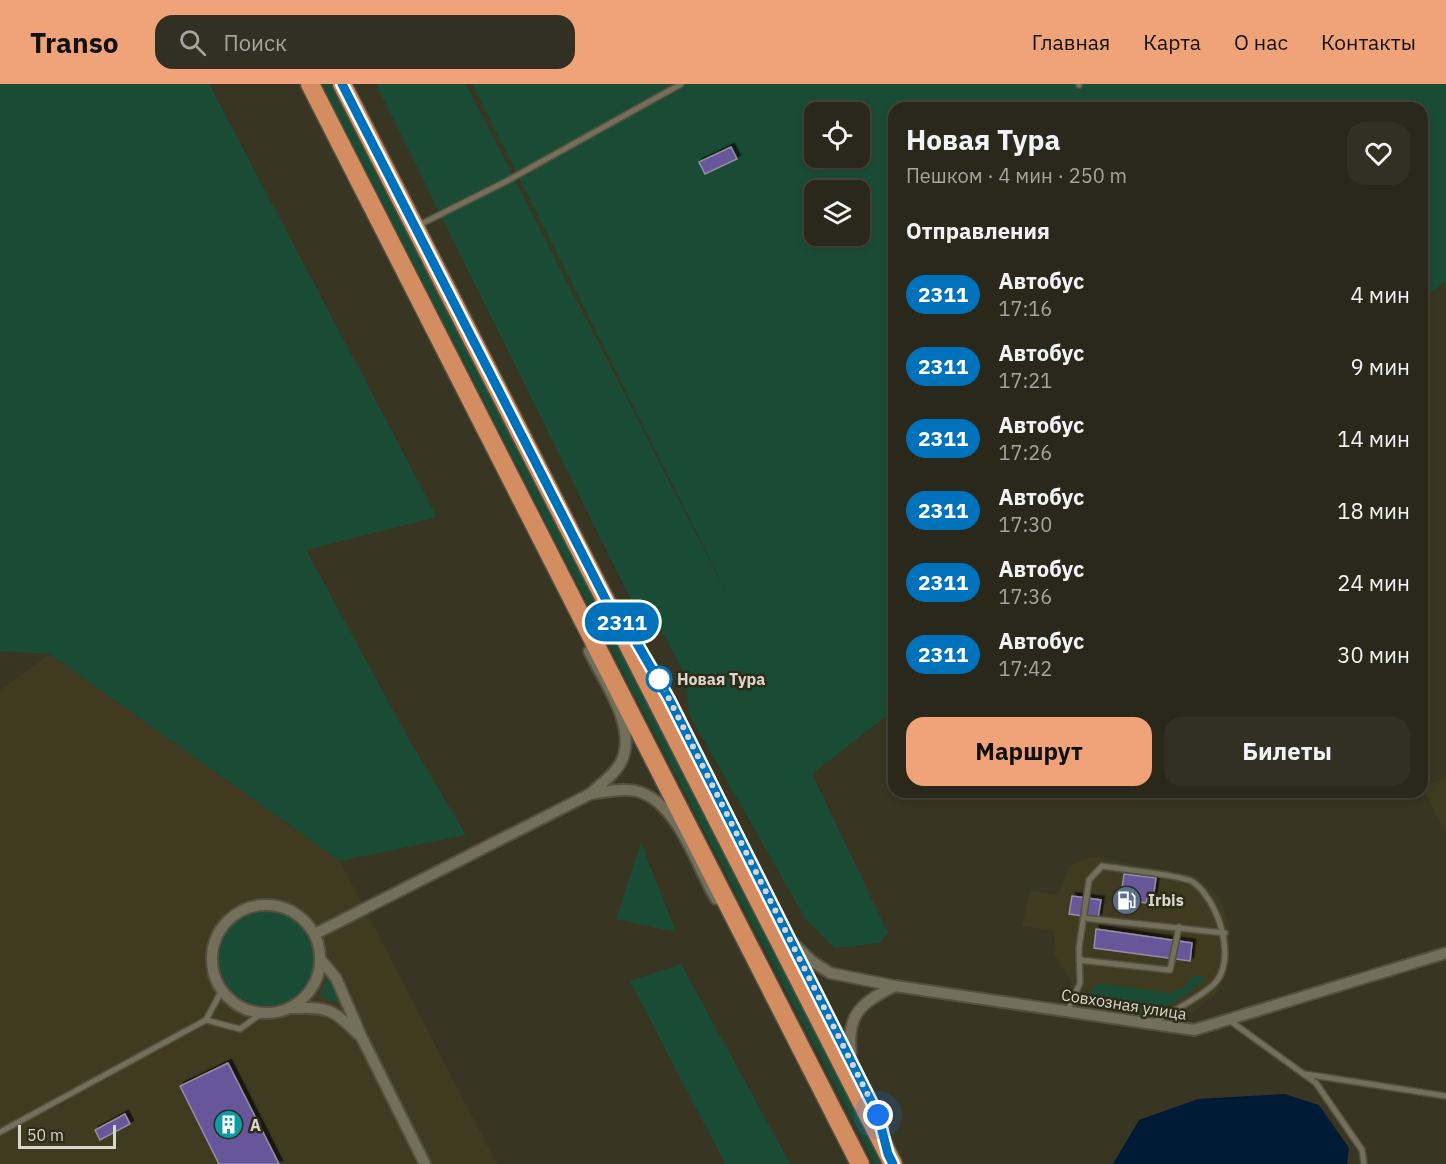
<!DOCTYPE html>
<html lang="ru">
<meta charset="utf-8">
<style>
body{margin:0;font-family:"IBM Plex Sans",sans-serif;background:#323023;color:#f1f3f6;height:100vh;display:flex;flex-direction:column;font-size:22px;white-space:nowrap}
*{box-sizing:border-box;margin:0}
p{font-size:20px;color:#a5a6a2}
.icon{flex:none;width:33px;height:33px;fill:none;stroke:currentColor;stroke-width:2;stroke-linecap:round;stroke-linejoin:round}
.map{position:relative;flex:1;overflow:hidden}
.details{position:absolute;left:888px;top:18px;width:540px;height:696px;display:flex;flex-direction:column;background:#2a281a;border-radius:18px;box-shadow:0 3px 9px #0003,0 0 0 2px #464439}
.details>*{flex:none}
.badge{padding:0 12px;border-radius:20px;font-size:21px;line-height:39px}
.controls{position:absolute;left:804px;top:18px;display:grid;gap:12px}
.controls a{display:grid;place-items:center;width:66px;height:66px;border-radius:12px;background:#2a281a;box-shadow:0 3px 9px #0003,0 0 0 2px #464439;font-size:30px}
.scale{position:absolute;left:18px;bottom:15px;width:98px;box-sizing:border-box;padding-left:6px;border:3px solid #d9d7cc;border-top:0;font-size:16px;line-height:21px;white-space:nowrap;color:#d9d7cc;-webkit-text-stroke:4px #2e2b18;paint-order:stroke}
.you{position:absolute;width:30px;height:30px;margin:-15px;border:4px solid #fff;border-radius:50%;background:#1a73e8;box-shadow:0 0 0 9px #1a73e833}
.map>.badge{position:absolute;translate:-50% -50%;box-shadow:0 0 0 3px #fff}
h2{padding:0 18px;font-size:22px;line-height:54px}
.round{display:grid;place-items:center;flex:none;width:63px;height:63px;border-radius:18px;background:#323023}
.headline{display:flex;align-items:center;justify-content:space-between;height:102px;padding:0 18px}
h1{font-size:28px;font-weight:800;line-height:45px}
.button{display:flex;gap:12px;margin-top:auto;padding:12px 18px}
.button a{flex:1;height:69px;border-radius:18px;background:#f0a378;color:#111;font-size:24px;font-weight:800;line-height:69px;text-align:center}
.button a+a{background:#323023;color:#f1f3f6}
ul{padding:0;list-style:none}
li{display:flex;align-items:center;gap:18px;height:72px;padding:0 18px}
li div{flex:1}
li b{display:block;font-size:22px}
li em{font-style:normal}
li .badge{min-width:66px;font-weight:700;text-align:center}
header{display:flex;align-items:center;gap:36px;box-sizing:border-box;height:84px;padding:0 30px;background:#f0a378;color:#111}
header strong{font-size:28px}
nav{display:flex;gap:33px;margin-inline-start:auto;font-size:21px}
.search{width:420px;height:54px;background:#323023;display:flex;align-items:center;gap:15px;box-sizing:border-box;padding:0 21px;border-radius:18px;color:#a5a6a2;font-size:22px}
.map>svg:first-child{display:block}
.built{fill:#3f3a20}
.green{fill:#1a4c35;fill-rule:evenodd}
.water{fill:#001b36}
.building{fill:#68579a;stroke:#938fa4;stroke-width:1.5;filter:url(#shadow)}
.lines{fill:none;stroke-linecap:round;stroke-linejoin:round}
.lane-casing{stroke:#535040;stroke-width:8}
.street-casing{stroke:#535040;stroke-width:14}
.highway-casing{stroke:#535040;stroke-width:21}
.lane{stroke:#736f5a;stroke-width:5}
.street{stroke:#736f5a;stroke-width:10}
.highway{stroke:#d48d60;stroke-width:18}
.line-casing{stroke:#fff;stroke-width:14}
.line{stroke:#0072bc;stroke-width:9}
.walk{stroke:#d9d7cc;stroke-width:6;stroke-dasharray:0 10.8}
.stop-dot{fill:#fff;stroke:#0072bc;stroke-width:3}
.labels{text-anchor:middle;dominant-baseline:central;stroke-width:5;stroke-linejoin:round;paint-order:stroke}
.stop-label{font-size:16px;font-weight:bold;fill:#d9d7cc;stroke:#2e2b18;text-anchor:start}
.poi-label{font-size:16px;font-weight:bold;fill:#d9d7cc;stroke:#2e2b18;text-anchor:start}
.street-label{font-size:16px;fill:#d9d7cc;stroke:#2e2b18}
</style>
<header>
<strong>Transo</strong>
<div class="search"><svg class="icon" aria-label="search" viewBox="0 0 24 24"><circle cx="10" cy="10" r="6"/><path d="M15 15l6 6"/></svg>Поиск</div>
<nav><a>Главная</a><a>Карта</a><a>О нас</a><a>Контакты</a></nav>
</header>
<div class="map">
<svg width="1446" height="1080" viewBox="0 0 1446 1080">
<defs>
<filter id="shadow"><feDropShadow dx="3.5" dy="-3.5" stdDeviation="0" flood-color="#0009"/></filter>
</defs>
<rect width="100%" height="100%" fill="#383522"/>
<g class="built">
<polygon points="50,570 340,777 497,1080 0,1080 0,606"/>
<polygon points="1446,693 1446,749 1422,703"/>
<polygon points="1091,772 1196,792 1219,813 1230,843 1226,889 1218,908 1191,930 1065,910 1072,899 1054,870 1055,848 1022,842 1030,806 1058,811 1069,783"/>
</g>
<g class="green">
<polygon points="0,0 209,0 437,433 306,466 407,652 466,751 340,777 50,570 0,567"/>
<polygon points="322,0 330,0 884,1080 875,1080"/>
<path d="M376,0H466L745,546L472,0H1446V197L1422,216V24H894V626L812,690L888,849L880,859L835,864L806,836L689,630L685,592L661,546L638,530ZM814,28H860V74H814ZM814,106H860V152H814Z"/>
<polygon points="641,759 676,848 616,835"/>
<circle cx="267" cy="874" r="48"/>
<polygon points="681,880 790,1080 725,1080 630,897"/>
<polygon points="329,890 349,929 339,919 320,912"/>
<path d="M1191,892L1207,893C1164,931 1149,936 1092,921L1089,914L1092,904L1099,899L1171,909L1187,901Z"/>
</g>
<polygon class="water" points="1285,1010 1319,1021 1349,1064 1347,1080 1113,1080 1139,1036 1198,1015"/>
<g class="building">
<polygon points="731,63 737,75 705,90 699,78"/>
<polygon points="1124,790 1156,794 1153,815 1147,814 1146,819 1139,818 1139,813 1121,811"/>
<polygon points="1072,812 1101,816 1098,834 1069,830"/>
<polygon points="1096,845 1192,859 1190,877 1094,864"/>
<polygon points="228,979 279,1080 219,1080 180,1002"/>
<polygon points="125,1030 130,1040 100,1056 95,1046"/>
</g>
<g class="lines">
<defs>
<g id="lane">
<polyline points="1079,0 1079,1"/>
<polyline points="417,142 505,98 681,0"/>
<polyline points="1083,834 1225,849"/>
<polyline points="1079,876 1170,886 1179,843"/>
<path d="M1068,926L1080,899L1079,864L1089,796L1102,782C1119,785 1182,791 1193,798C1218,816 1239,877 1213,901C1197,916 1173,926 1154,938"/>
<polyline points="206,936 240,945 262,929"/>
<polyline points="1229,936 1316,999 1362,1066 1364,1080"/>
<polyline points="1305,990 1446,1012"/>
<polyline points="0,1048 206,936 222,906"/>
</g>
<g id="street">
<polyline points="631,551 659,595 883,1044"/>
<path d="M589,567C603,597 637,641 622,676C616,690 600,700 590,710C604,708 621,704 636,707C678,717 696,782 716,815"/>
<circle cx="266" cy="875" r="54"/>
<polyline points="315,850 590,710"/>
<polyline points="792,858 813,878 830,889 895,902 1194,946 1446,869"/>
<polyline points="321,876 336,894 362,954 425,1080"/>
<path d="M292,924C330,923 332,925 359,951"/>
<path d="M851,969C846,930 862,918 895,902"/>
</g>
<g id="highway">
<polyline points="310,0 860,1080"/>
<polyline points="342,0 893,1080"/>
</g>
</defs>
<use href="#lane" class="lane-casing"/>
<use href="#street" class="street-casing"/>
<use href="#highway" class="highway-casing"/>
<use href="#lane" class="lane"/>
<use href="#street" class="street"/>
<use href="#highway" class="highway"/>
</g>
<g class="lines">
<defs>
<polyline id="line" points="342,0 609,522 635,556 669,615 878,1031 888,1070 893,1080"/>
</defs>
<use href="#line" class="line-casing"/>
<use href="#line" class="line"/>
<polyline class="walk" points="659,595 878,1031"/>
</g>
<defs>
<symbol id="fuel-disc" viewBox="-11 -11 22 22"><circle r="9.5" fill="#5c6f8a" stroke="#2e2b18"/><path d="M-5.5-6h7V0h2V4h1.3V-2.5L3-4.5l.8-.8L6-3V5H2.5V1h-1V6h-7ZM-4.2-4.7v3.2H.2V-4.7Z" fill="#fff"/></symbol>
<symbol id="building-disc" viewBox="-11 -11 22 22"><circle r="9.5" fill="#0f9aa8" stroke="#2e2b18"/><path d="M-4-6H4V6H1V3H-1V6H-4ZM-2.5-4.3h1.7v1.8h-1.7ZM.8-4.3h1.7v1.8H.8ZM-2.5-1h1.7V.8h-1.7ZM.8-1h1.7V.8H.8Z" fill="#fff"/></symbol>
</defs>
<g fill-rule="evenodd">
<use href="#fuel-disc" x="1110" y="800" width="33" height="33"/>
<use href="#building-disc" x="212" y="1024" width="33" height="33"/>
</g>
<circle class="stop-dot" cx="659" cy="595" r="12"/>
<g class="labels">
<g class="stop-label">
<text x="677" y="595">Новая Тура</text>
</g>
<g class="poi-label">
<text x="1148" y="816">Irbis</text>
<text x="250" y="1041">А</text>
</g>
<g class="street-label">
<text transform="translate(1124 920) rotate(9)">Совхозная улица</text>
</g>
</g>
</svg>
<div class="controls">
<a><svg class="icon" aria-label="locate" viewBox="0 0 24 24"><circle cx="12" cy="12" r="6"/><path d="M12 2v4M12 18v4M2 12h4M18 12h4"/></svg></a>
<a><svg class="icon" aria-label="layers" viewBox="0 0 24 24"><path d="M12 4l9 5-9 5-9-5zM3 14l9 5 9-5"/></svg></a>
</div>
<div class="scale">50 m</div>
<div class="you" style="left:878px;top:1031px"></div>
<b class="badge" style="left:622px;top:538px;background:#0072bc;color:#fff">2311</b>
<section class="details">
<div class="headline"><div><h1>Новая Тура</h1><p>Пешком · 4 мин · 250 m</p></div><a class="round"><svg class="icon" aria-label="heart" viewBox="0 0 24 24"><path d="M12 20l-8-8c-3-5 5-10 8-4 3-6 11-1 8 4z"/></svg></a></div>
<h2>Отправления</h2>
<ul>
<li><span class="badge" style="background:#0072bc;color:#fff">2311</span><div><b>Автобус</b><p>17:16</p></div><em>4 мин</em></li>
<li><span class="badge" style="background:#0072bc;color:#fff">2311</span><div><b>Автобус</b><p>17:21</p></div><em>9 мин</em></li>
<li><span class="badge" style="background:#0072bc;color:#fff">2311</span><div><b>Автобус</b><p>17:26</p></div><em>14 мин</em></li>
<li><span class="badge" style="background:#0072bc;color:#fff">2311</span><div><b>Автобус</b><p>17:30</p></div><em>18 мин</em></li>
<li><span class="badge" style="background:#0072bc;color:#fff">2311</span><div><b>Автобус</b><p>17:36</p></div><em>24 мин</em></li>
<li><span class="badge" style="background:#0072bc;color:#fff">2311</span><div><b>Автобус</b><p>17:42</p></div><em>30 мин</em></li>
</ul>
<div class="button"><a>Маршрут</a><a>Билеты</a></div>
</section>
</div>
